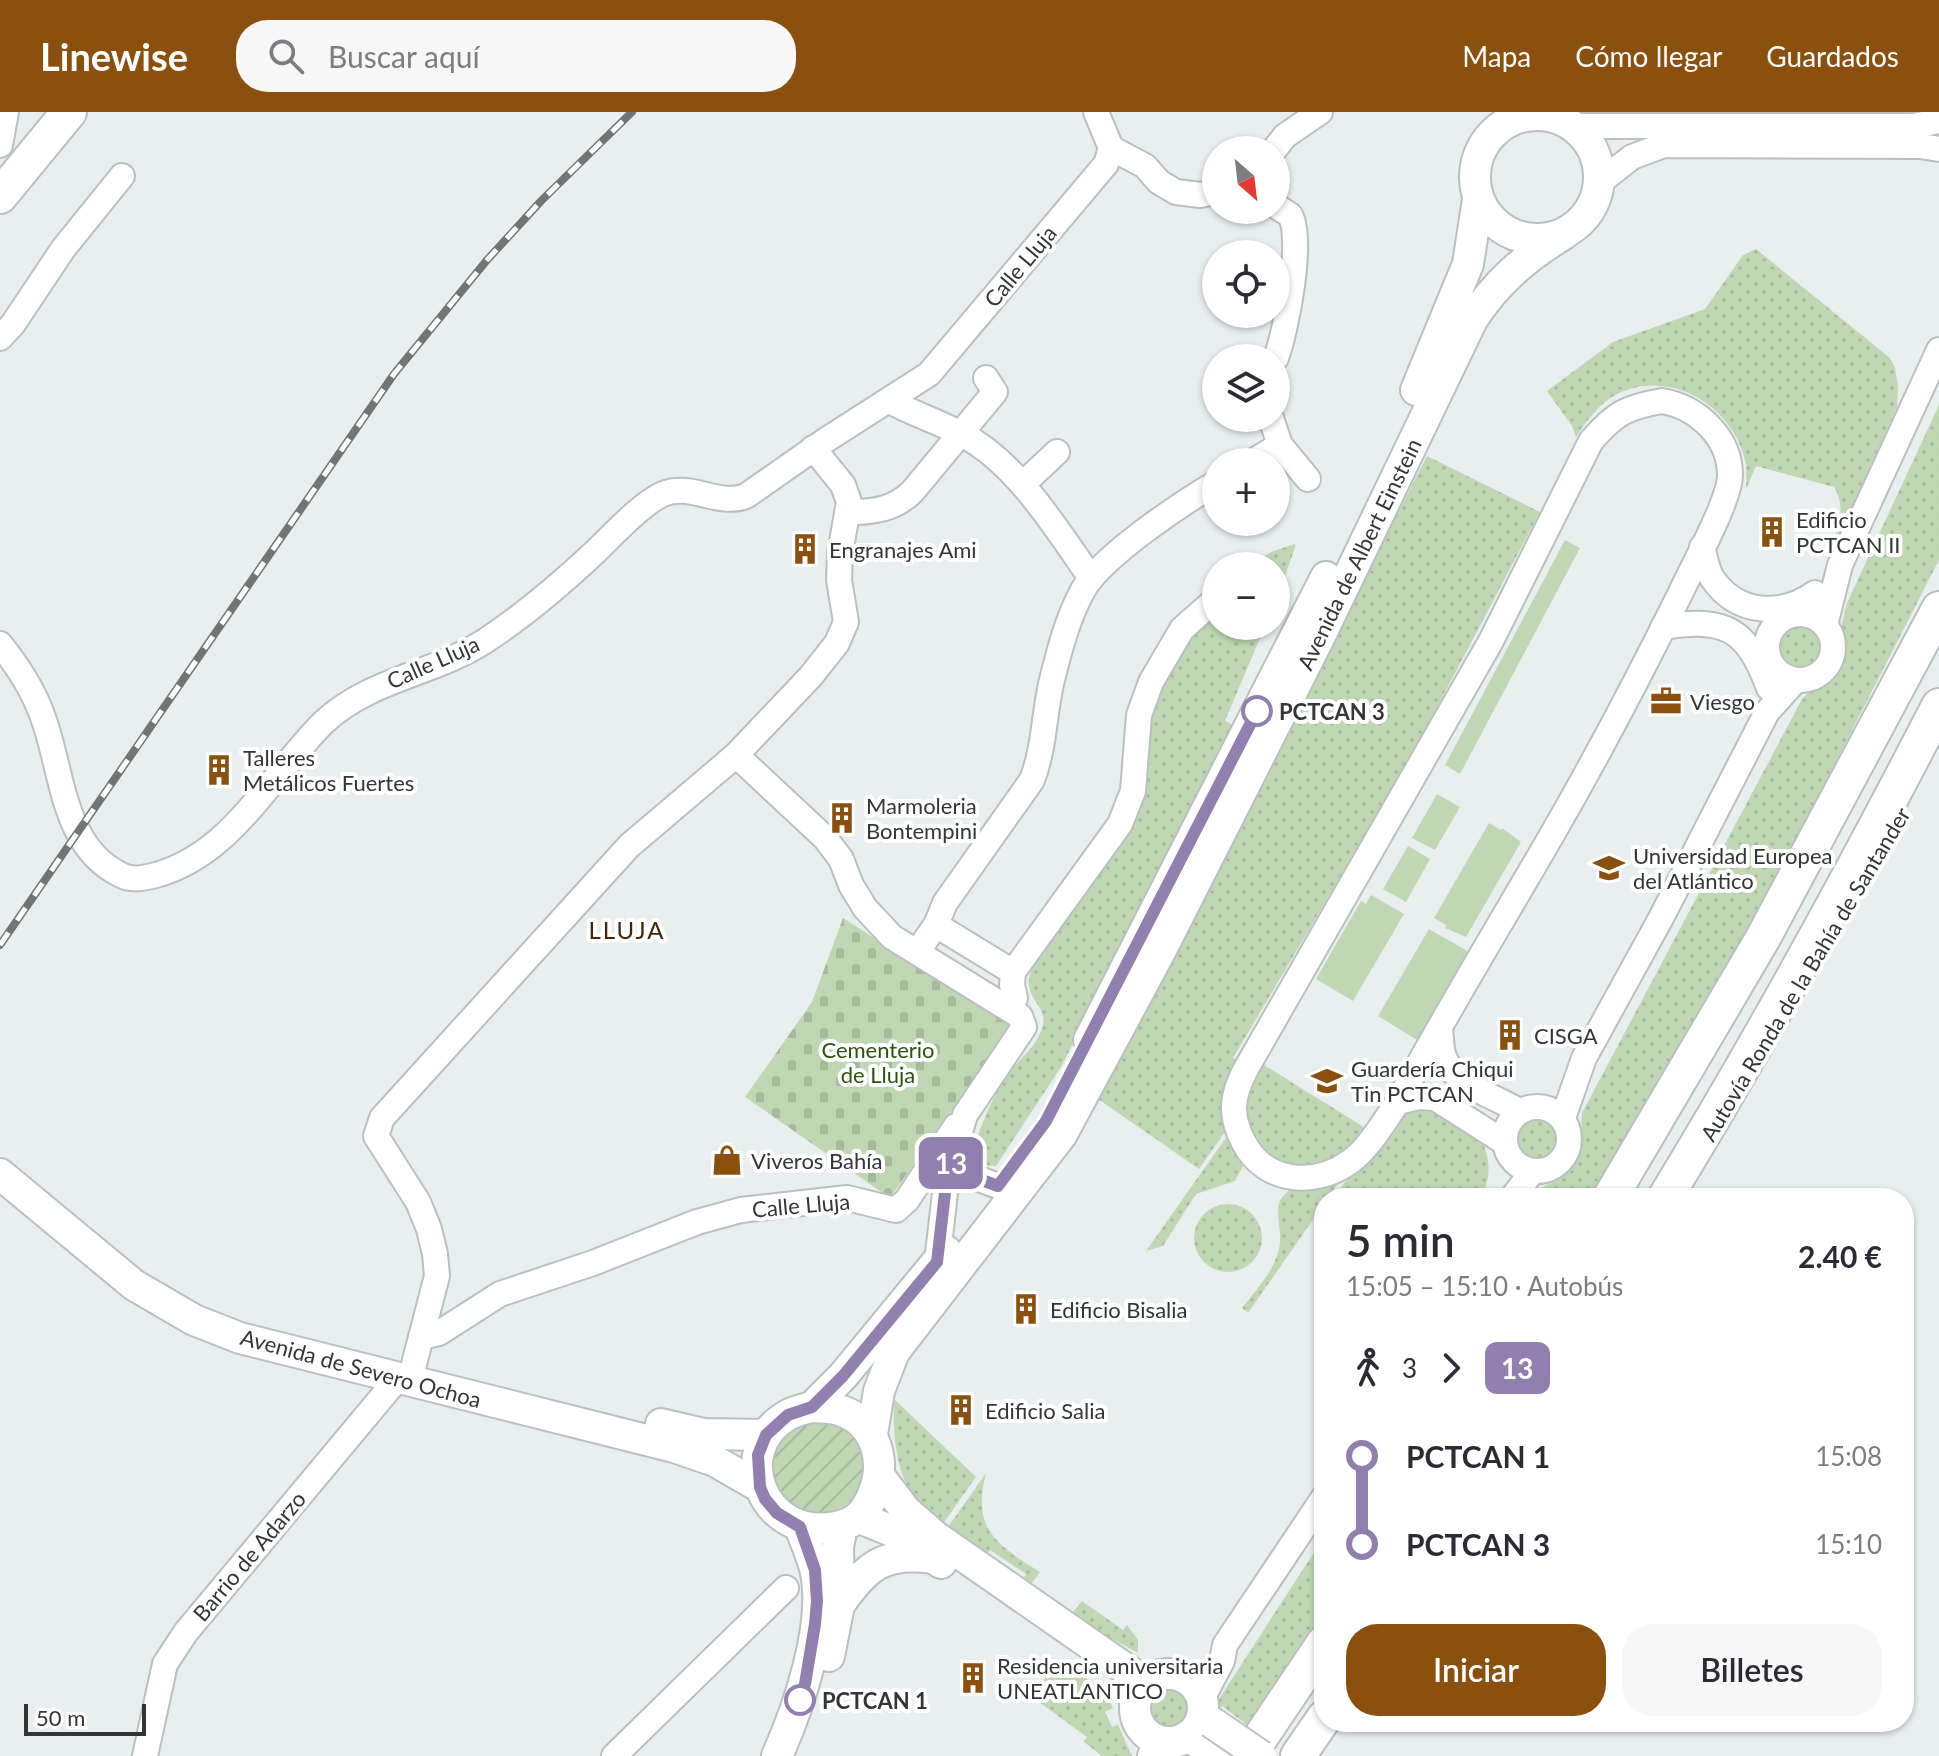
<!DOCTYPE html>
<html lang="es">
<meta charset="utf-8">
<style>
body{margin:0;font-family:Lato,sans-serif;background:#f7f7f7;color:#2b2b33;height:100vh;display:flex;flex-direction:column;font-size:30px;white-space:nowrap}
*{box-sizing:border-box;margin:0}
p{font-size:26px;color:#7c7c81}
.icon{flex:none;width:44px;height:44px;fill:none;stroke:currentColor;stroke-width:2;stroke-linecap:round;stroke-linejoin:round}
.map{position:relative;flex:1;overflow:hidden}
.details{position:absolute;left:1314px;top:1076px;width:600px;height:544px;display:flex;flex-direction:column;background:#fff;border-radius:32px;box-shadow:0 2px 6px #0004}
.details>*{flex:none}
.badge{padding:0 16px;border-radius:12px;font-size:28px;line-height:52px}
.needle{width:52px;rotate:152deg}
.buttons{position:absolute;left:1202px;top:24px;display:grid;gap:16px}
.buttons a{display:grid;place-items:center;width:88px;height:88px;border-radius:50%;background:#fff;box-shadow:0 2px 6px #0004;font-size:40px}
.scale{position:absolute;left:24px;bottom:20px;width:122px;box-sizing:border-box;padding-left:8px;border:4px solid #333635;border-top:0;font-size:22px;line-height:28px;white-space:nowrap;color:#333635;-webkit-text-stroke:6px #fff;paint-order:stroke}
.map>.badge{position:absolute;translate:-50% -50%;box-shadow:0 0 0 4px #fff}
.legs{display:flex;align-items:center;gap:12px;height:88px;padding:0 32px;font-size:26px}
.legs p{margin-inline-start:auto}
.head{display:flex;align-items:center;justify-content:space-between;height:136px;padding:0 32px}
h1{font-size:44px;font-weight:600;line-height:60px}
.cta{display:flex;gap:16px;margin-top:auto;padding:16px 32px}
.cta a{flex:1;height:92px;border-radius:32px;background:#8b500d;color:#fff;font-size:32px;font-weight:600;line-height:92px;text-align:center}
.cta a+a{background:#f7f7f7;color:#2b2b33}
ul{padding:0 32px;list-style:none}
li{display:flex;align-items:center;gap:28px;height:88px;font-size:30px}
li i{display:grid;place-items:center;width:12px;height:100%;margin:0 10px;background:currentColor}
li i::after{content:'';width:20px;height:20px;margin:-10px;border:6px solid;border-radius:50%;background:#fff}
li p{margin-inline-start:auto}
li:first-child i{background:linear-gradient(#0000 50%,currentColor 0)}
li:last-child i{background:linear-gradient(currentColor 50%,#0000 0)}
header{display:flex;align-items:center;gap:48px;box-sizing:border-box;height:112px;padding:0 40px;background:#8b500d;color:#fff}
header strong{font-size:38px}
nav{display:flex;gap:44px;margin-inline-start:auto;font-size:28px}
.search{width:560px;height:72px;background:#f7f7f7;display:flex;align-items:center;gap:20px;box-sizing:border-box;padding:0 28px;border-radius:32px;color:#7c7c81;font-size:30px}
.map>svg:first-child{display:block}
.grass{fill:url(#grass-dots)}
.cemetery{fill:url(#cemetery-stones)}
.garden{fill:url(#garden-furrows)}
.pitch{fill:#bfd8b3}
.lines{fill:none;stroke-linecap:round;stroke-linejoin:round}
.minor-casing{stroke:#b9c0bf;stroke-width:28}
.major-casing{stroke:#b9c0bf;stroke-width:34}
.highway-casing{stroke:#b9c0bf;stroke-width:38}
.minor{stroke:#fff;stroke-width:24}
.major{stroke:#fff;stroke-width:30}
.highway{stroke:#fff;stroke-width:34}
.rail-casing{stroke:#717574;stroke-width:8}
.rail{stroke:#fff;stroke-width:5;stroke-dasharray:15;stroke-linecap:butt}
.major-bridge-casing{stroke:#b9c0bf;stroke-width:34;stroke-linecap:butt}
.major-bridge{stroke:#fff;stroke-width:30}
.line-1-casing{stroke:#fff;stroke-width:18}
.line-1{stroke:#917faf;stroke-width:12}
.stop-1-dot{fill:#fff;stroke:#917faf;stroke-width:4}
.labels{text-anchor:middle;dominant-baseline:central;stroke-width:8;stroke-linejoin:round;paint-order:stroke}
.street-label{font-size:22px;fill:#333635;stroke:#fff}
.poi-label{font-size:22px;fill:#333635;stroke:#fff;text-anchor:start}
.stop-label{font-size:22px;font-weight:bold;fill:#333635;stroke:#fff;text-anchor:start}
.park-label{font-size:22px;fill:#2c530b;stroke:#fff}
.neighbourhood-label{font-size:24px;letter-spacing:2px;fill:#432609;stroke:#fff}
</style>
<header>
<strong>Linewise</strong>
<div class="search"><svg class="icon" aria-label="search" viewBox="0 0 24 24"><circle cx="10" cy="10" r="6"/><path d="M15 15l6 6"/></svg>Buscar aquí</div>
<nav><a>Mapa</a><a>Cómo llegar</a><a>Guardados</a></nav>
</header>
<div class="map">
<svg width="1939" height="1644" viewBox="0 0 1939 1644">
<defs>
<pattern id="grass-dots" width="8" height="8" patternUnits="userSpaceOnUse" patternTransform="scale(2)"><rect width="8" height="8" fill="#bfd8b3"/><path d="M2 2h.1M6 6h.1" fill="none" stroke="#a5ba9b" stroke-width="1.8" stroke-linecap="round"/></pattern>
<pattern id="cemetery-stones" width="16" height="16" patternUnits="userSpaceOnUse" patternTransform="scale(2)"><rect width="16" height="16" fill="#bfd8b3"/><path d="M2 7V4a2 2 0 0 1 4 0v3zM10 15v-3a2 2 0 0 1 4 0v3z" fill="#a5ba9b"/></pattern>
<pattern id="garden-furrows" width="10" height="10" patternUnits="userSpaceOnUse" patternTransform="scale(2)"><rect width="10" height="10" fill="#bfd8b3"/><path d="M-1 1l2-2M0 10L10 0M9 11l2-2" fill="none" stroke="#a5ba9b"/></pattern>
</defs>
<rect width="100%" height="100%" fill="#e8efee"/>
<g class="grass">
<path d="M1756,137L1890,246L1895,256L1898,274L1897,295L1839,425L1833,431C1839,410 1846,395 1834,375L1756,354L1746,377C1746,369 1747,360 1746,352C1735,296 1674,256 1619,281C1600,290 1587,308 1576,325L1572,314L1547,279L1613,230L1705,197L1743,143Z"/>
<path d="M1939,293V448L1774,771L1693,917L1594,1086H1532C1538,1075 1548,1073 1559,1067C1583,1052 1581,1027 1582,1001L1801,589C1808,578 1822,574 1831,565C1845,552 1840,540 1841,523C1841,513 1845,501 1847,491Z"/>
<polygon points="1427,344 1540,400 1406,654 1233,946 1242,951 1231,1011 1199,1057 1098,987"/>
<polygon points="1295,432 1295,436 1276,488 1276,454 1250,454 1271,440"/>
<path d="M1216,497V514H1265L1225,609L1235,614L1061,955L996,1054L976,1053L970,1048C980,1016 991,984 1012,957C1023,944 1036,934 1042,917C1051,892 1016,885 1034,853L1030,850L1127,711L1143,634L1166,551Z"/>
<circle cx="1800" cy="536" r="23"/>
<polygon points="1259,950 1367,1017 1340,1049 1292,1057 1262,1039 1248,1016 1244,987"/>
<path d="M1428,994L1480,1026C1491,1046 1492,1067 1480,1086H1333L1373,1033L1380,1037C1397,1011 1396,1002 1428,994Z"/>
<circle cx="1539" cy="1030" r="23"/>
<polygon points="1232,1017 1244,1052 1235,1069 1196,1082 1163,1134 1146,1139"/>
<path d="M1345,1062L1328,1086H1324V1092L1248,1201L1242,1196C1255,1179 1274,1159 1279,1137C1282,1124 1278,1112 1278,1099C1278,1070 1324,1067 1345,1062Z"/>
<circle cx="1228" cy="1126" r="34"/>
<path d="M894,1287L976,1365L942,1413C898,1387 892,1333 894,1287Z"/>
<path d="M986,1361C971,1417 997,1433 1040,1460L1031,1472L1023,1467L1026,1462L990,1438L987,1442L948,1415Z"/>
<polygon points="1324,1425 1324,1504 1250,1615 1222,1594 1182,1644"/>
<polygon points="1082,1489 1123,1518 1127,1513 1138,1528 1138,1541 1095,1517 1073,1500"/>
<path d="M1057,1548C1077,1561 1104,1573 1113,1596L1105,1600L1112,1615L1118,1613L1132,1644H1102L1084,1630L1087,1625L1032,1585Z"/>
<circle cx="1169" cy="1596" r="26"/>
</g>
<polygon class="cemetery" points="843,806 1011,914 890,1086 745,985 812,890"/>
<circle class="garden" cx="818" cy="1356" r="46"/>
<g class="pitch">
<polygon points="1565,428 1580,436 1460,662 1445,653"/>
<polygon points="1437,682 1460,695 1435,738 1412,726"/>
<polygon points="1489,711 1501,718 1502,716 1521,730 1466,825 1445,816 1446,813 1434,806"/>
<polygon points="1408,734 1430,747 1406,790 1383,777"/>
<polygon points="1371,783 1404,802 1353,889 1316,867 1361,789 1366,792"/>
<polygon points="1429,817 1469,840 1417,928 1378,904"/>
</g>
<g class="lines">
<defs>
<g id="minor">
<polyline points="1575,14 1913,14 1939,9"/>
<polyline points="0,33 6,0"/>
<polyline points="1111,36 1145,54 1159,70 1176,80 1200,83 1216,80"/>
<polyline points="1274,38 1285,24 1320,0"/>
<polyline points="1600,70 1632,45 1664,33 1920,34 1939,37"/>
<polyline points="0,226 13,212 63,137 122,64"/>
<path d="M1276,246C1286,219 1304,127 1290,103L1276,94"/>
<path d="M890,289C913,302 940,310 963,323C1017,351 1057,418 1091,466"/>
<path d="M1662,289C1697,295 1730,325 1730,363C1730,388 1693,454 1681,480C1641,561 1598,643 1553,721C1501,811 1447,899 1398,990C1384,1009 1370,1035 1351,1049C1316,1075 1266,1072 1244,1031C1238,1020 1234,1009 1234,996C1234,981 1240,968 1247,955L1491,529L1591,329C1615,301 1627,295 1662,289Z"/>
<polyline points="1271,306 1280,333 1308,367"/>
<polyline points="1252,350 1280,333"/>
<polyline points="1023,372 1057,340"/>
<path d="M847,401C873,399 892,399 912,380L995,280L986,266"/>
<path d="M1702,435C1705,445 1707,458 1712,466C1737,503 1781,505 1815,481"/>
<circle cx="1800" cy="535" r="33"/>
<polyline points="1825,513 1840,453 1939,238"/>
<path d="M1663,515C1726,505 1747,517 1769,576"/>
<path d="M0,532C16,552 32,576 41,600C63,654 60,734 121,763C132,769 144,766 156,763C233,742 271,662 324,610C370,567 434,562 485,529C523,504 561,472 594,441C611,425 642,391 663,382C690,370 719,395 746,384L826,328L929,262L1106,52L1111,36L1096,0"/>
<polyline points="736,643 825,726 841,747 851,773 865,796 892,825 1020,904 1024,915 965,1003 947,1064 937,1150"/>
<polyline points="936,813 1013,860"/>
<path d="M917,840L936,813L945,791L1032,668C1044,637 1044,604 1051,572C1059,540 1067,507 1083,478C1101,445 1182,391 1216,371"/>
<polyline points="1008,896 1015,886 1012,873 1013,860 1120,712 1133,679 1139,603 1151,570 1182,517 1216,487"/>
<path d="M1440,917C1441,925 1441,934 1443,942C1452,973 1495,984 1519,999"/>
<polyline points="1398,990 1418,985 1435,986 1504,1030"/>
<circle cx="1537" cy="1027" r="32"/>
<polyline points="1563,1006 1584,946 1661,806 1767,600 1796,568"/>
<polyline points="959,1031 959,1054 971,1064 998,1074"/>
<polyline points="1512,1086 1532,1060"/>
<polyline points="421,1225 439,1221 500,1182 593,1151 697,1110 741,1098 847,1086 896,1098 907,1088 956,1014"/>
<polyline points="414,1252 437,1164 435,1142 429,1117 418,1090 376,1024 382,1006 629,734 736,643 811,564 837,531 846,510 839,468 840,441 849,390 843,373 813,336"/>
<polyline points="1202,1587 1222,1549 1225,1533 1324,1385"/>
<polyline points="145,1644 165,1552 186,1520 398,1266"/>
<polyline points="614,1644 786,1476"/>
<polyline points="1150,1644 1157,1628"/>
</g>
<g id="major">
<circle cx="1537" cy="65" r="62"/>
<polyline points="1416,278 1468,152 1478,87"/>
<polyline points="1089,928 1326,465"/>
<polyline points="0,1062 134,1173 194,1208 240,1226 674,1335 715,1349 760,1375"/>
<polyline points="812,1295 843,1264 946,1139"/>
<path d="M812,1295C821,1296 833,1295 842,1299C876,1311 886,1349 874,1380C867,1399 857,1411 836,1415C761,1429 728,1337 788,1303C795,1299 804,1297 812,1295Z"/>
<polyline points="661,1312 704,1322 766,1323"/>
<path d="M872,1322L879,1279L894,1240L1062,1022L1161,838L1320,524L1472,208C1496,170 1526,145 1564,122"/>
<polyline points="880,1365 906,1399 936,1425 1146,1571"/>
<polyline points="860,1406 899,1422 941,1451"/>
<path d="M839,1493C867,1454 883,1439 933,1446"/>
<polyline points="829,1544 839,1493 838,1435 842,1414"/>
<circle cx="1169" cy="1596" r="34"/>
<polyline points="1188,1624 1218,1644"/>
<path d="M777,1644C799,1595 828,1510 815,1456C811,1442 805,1428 800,1415"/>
</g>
<g id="highway">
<polyline points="0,84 69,0"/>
<polyline points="1610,1086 1763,826 1939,497"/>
<path d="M1665,1086C1763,925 1853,761 1939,594"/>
<polyline points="1248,1644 1324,1531"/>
<polyline points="1298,1644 1324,1606"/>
</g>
</defs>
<use href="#minor" class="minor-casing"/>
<use href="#major" class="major-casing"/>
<use href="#highway" class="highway-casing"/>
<use href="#minor" class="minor"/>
<use href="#major" class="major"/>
<use href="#highway" class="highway"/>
<defs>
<polyline id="rail" points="0,833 394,262 487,148 541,89 632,0"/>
</defs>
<use href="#rail" class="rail-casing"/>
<use href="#rail" class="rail"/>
<defs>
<polyline id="major-bridge" points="1211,1610 1261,1644"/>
</defs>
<use href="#major-bridge" class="major-bridge-casing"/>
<use href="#major-bridge" class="major-bridge"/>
</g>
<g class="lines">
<defs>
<polyline id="line-1" points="800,1588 805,1572 815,1512 817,1489 815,1458 800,1415 777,1401 765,1387 760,1375 758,1343 766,1323 788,1303 812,1295 843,1264 937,1150 947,1064 959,1028 959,1054 971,1064 998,1074 1046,1009 1257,599"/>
</defs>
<use href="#line-1" class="line-1-casing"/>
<use href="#line-1" class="line-1"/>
</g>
<defs>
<symbol id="building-bare" viewBox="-9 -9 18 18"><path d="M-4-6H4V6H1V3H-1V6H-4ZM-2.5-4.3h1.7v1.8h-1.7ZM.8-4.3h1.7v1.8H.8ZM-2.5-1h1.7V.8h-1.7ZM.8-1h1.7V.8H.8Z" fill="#8b500d" stroke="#fff" stroke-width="2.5" paint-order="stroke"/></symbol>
<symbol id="office-bare" viewBox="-9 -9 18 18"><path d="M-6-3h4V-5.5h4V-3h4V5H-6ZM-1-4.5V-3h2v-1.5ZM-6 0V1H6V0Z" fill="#8b500d" stroke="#fff" stroke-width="2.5" paint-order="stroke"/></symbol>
<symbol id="university-bare" viewBox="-9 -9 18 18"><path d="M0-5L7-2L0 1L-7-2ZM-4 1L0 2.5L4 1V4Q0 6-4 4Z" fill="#8b500d" stroke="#fff" stroke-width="2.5" paint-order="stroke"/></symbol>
<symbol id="school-bare" viewBox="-9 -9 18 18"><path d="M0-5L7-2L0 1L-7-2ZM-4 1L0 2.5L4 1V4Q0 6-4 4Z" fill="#8b500d" stroke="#fff" stroke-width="2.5" paint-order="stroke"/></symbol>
<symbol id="shop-bare" viewBox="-9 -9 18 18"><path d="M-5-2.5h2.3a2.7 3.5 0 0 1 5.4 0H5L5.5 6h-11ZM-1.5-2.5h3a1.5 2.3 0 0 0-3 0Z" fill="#8b500d" stroke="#fff" stroke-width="2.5" paint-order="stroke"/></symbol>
</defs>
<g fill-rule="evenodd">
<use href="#building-bare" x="1750" y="398" width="44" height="44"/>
<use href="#building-bare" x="783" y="415" width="44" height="44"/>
<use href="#office-bare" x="1644" y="567" width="44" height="44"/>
<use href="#building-bare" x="197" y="636" width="44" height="44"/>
<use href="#building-bare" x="820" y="684" width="44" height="44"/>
<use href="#university-bare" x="1587" y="734" width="44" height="44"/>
<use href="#building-bare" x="1488" y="901" width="44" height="44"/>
<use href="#school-bare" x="1305" y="947" width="44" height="44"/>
<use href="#shop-bare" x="705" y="1026" width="44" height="44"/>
<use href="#building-bare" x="1004" y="1175" width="44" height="44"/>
<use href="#building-bare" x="939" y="1276" width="44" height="44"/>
<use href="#building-bare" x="951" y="1544" width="44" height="44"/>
</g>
<g class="stop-1-dot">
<circle cx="1257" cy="599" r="14"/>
<circle cx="800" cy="1588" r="14"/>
</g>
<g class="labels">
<g class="street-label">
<text transform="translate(1020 154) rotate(-50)">Calle Lluja</text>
<text transform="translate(1359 442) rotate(-64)">Avenida de Albert Einstein</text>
<text transform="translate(433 550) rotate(-24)">Calle Lluja</text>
<text transform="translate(1805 862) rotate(-59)">Autovía Ronda de la Bahía de Santander</text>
<text transform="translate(801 1093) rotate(-5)">Calle Lluja</text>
<text transform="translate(361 1256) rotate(15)">Avenida de Severo Ochoa</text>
<text transform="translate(249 1444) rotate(-50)">Barrio de Adarzo</text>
</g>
<g class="poi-label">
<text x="1796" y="407">Edificio<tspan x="1796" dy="25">PCTCAN II</tspan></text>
<text x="829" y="437">Engranajes Ami</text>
<text x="1690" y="589">Viesgo</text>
<text x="243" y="645">Talleres<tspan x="243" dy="25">Metálicos Fuertes</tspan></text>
<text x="866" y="693">Marmoleria<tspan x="866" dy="25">Bontempini</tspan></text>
<text x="1633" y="743">Universidad Europea<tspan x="1633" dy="25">del Atlántico</tspan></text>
<text x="1534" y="923">CISGA</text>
<text x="1351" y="956">Guardería Chiqui<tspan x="1351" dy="25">Tin PCTCAN</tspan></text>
<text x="751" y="1048">Viveros Bahía</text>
<text x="1050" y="1197">Edificio Bisalia</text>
<text x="985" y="1298">Edificio Salia</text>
<text x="997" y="1553">Residencia universitaria<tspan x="997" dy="25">UNEATLANTICO</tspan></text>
</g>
<g class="stop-label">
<text x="1279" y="599">PCTCAN 3</text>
<text x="822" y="1588">PCTCAN 1</text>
</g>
<g class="park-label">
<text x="878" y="937">Cementerio<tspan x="878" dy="25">de Lluja</tspan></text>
</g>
<g class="neighbourhood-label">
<text x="627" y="817">LLUJA</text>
</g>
</g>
</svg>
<div class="buttons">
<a><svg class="needle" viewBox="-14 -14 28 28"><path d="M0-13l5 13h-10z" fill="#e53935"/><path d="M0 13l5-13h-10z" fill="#7c7c81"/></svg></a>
<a><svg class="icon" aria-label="locate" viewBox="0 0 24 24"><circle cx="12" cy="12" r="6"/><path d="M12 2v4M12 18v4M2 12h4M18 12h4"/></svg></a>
<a><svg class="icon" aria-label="layers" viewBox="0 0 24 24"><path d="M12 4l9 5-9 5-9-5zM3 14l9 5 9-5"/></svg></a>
<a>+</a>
<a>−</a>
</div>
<div class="scale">50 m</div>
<b class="badge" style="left:951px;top:1051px;background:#917faf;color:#fff">13</b>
<section class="details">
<div class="head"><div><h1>5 min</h1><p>15:05 – 15:10 · Autobús</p></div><b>2.40 €</b></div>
<div class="legs"><svg class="icon" aria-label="walk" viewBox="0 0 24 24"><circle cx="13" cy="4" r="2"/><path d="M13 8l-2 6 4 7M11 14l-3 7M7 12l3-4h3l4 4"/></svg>3<svg class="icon" aria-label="forward" viewBox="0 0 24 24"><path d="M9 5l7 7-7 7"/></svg><b class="badge" style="background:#917faf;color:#fff">13</b></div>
<ul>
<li><i style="color:#917faf"></i><b>PCTCAN 1</b><p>15:08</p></li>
<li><i style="color:#917faf"></i><b>PCTCAN 3</b><p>15:10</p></li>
</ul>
<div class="cta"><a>Iniciar</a><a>Billetes</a></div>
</section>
</div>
